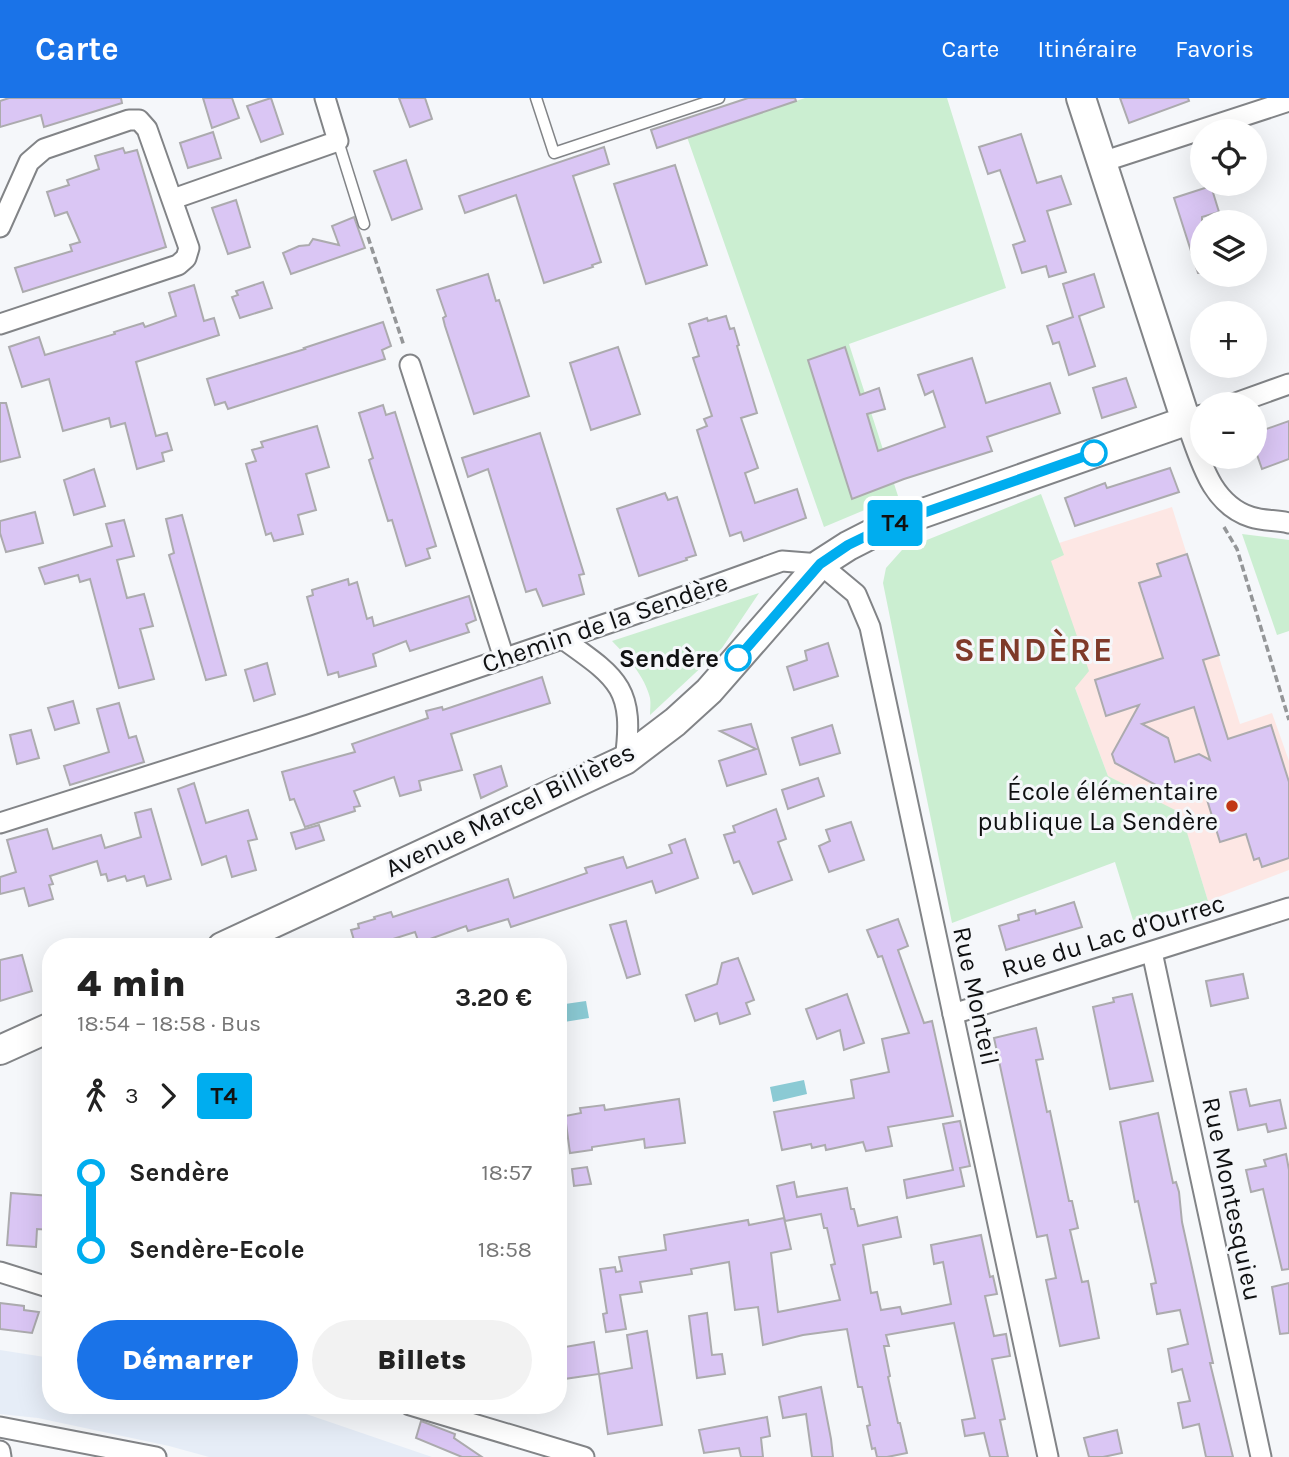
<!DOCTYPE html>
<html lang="fr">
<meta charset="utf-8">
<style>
body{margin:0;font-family:Karla,sans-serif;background:#f2f2f2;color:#222;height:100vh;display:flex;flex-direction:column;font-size:26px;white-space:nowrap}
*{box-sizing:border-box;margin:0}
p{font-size:23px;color:#767676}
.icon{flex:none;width:38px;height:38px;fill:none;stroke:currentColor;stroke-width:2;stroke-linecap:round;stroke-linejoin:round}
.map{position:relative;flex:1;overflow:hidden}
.details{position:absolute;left:42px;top:840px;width:525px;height:476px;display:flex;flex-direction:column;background:#fff;border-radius:28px;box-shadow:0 7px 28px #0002}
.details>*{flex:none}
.badge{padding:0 14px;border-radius:5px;font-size:24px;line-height:46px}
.buttons{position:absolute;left:1190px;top:21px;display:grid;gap:14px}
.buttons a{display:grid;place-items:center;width:77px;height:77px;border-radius:50%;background:#fff;box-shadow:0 7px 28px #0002;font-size:35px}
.map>.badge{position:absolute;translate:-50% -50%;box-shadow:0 0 0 4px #fff}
.legs{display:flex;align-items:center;gap:10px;height:77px;padding:0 35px;font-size:23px}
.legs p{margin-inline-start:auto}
.summary{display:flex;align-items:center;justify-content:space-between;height:119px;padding:0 35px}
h1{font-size:38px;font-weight:800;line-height:52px}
.cta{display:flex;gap:14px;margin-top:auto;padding:14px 35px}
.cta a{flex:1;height:80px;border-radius:42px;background:#1a73e8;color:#fff;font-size:28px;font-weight:800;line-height:80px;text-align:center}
.cta a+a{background:#f2f2f2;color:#222}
ul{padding:0 35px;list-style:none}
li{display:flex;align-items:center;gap:24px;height:77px;font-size:26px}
li i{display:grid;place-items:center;width:10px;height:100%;margin:0 9px;background:currentColor}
li i::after{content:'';width:18px;height:18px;margin:-9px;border:5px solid;border-radius:50%;background:#fff}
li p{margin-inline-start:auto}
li:first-child i{background:linear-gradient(#0000 50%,currentColor 0)}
li:last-child i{background:linear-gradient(currentColor 50%,#0000 0)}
header{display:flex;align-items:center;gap:42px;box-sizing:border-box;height:98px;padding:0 35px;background:#1a73e8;color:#fff}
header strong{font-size:33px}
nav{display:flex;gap:38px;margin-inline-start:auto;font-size:24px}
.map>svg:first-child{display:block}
.built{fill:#e6edf7}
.education{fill:#fde7e4}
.green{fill:#cbeed1}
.water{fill:#8bcad4}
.building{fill:#dac6f4;stroke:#acabae;stroke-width:2;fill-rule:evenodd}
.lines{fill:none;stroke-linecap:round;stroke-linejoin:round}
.lane-casing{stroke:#828487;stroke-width:13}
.street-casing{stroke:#828487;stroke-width:23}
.secondary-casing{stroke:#828487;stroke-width:32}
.path{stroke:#949698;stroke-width:3.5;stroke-dasharray:7 3.5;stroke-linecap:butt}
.lane{stroke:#fff;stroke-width:10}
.street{stroke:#fff;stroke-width:19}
.secondary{stroke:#fff;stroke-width:28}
.line-1-casing{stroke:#fff;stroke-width:16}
.line-1{stroke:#00adef;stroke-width:10}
.stop-1-dot{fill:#fff;stroke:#00adef;stroke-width:3.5}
.poi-dot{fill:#c13815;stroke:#f5f7fa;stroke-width:2.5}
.labels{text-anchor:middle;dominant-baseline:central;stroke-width:6;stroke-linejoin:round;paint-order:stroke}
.street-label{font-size:26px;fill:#101112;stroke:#f5f7fa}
.stop-label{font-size:26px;font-weight:bold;fill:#101112;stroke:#f5f7fa;text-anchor:end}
.poi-label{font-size:26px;fill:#101112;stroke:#f5f7fa;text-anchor:end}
.district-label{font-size:33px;font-weight:bold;letter-spacing:2px;fill:#7f3a2a;stroke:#f5f7fa}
</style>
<header>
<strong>Carte</strong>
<nav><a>Carte</a><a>Itinéraire</a><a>Favoris</a></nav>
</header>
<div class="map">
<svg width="1289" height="1359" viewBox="0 0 1289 1359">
<rect width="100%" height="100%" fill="#f5f7fa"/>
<polygon class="built" points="0,1252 51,1260 51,1307 280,1307 432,1359 209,1359 169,1348 38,1320 0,1316"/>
<polygon class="education" points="1172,409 1240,626 1272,615 1289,663 1289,772 1208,803 1181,716 1108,678 1075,590 1050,462 1063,457 1059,445"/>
<g class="green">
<polygon points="805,0 947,0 1006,190 849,246 898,398 824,429 687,39"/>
<polygon points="1041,396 1064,457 1051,463 1089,573 1075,590 1108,678 1181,715 1208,803 1133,822 1115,764 952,825 883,485 886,470 902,452"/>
<polygon points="1242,436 1289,442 1289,533 1277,537"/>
<path d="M759,495L722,550L650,617C650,612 651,605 650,600C645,579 627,558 612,543Z"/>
</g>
<g class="water">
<polygon points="586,903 589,920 558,925 558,907"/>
<polygon points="804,982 807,996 773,1004 770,989"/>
</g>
<g class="building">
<polygon points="9,0 121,0 122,5 44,29 41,17 0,29 0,3"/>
<polygon points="203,0 232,0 239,20 212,30"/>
<polygon points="271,0 283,36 261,44 247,8"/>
<polygon points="399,0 425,0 432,21 410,29"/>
<polygon points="748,0 795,0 796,3 657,50 651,32"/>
<polygon points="1120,0 1188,0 1189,3 1129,25"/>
<polygon points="213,34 221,60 188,70 180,45"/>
<polygon points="1021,36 1037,85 1061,78 1071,106 1047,113 1066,174 1049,179 1046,168 1022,175 1013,147 1025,143 1000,72 988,76 979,49"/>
<polygon points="604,49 609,66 573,78 601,164 592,167 593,169 544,185 516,97 465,115 459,98"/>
<polygon points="123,50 125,55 137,52 166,149 23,194 15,170 72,153 70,147 80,144 67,114 55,118 47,94 69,87 67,82 99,71 95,58"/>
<polygon points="406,62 422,111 392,122 374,73"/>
<polygon points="675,67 707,167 646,186 614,86"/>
<polygon points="1211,88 1219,114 1202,119 1202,175 1198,175 1174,100"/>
<polygon points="236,102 250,149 228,156 212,110"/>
<polygon points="354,119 365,150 291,176 283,155 299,148 309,147 313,141 339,147 332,128"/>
<polygon points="488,176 496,203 499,202 502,211 529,298 474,316 445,228 443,220 446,218 437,192"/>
<polygon points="1094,176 1104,209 1079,218 1095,268 1069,277 1059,244 1053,246 1047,228 1073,219 1063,186"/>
<polygon points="263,184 272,210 240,220 232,199 238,197 236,193"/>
<polygon points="194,187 204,223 214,220 219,237 136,264 156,338 167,335 172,352 162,355 164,363 137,371 125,325 111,329 109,320 63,333 49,281 22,289 9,249 39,239 45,257 115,236 114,234 143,225 145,229 176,218 169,195"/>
<polygon points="726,218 730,231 734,230 739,247 737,248 757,315 741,320 758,370 745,375 755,405 797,391 806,420 744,443 741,434 730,438 697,332 707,328 704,321 712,318 693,260 699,258 689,226 707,220 708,223"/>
<polygon points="383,224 391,248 382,252 385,261 228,311 225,304 215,307 207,281 305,251 304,250"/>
<polygon points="618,249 640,316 591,332 570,265"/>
<polygon points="845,249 860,297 879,290 885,311 867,316 878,353 945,329 933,293 925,297 918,277 972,260 986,305 1050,285 1060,315 987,339 992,353 904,381 852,401 808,262"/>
<polygon points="1126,280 1136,309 1102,320 1093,290"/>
<polygon points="0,305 6,305 20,359 0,364"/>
<polygon points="383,307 386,317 395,314 436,448 427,451 430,460 406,468 392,422 388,423 369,362 373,360 359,315"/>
<polygon points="1289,323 1289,361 1262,371 1255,351 1255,335"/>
<polygon points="317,328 329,369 306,376 316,412 298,417 303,436 274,443 271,435 266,437 246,366 256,363 252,352 263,349 261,344"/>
<polygon points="540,335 584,476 579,477 584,496 543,508 536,491 526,494 488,371 468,379 462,360"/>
<polygon points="1170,370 1179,394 1075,428 1065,400 1105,385 1107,390"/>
<polygon points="94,371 105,408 74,417 64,382"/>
<polygon points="665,395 668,402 677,399 696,457 686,460 687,462 639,478 617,411"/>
<polygon points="35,414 43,445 6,454 0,435 0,423"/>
<polygon points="182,417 226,577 206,582 169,457 174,455 166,421"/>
<polygon points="124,422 134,458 117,462 127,500 144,496 153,528 140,531 154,581 119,590 90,481 80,484 78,477 45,486 39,470 112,448 106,426"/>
<path d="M1187,456L1219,557L1203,562L1228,641L1271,627L1289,684V760L1262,769L1259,760L1254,762L1246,736L1220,744L1204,692L1182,699L1178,687L1165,692L1115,665L1112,656L1139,607L1106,618L1095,582L1163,560L1139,485L1161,478L1157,466ZM1194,609L1210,662L1199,656L1175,664L1168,640L1142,626Z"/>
<polygon points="348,481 349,487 357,484 367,521 372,519 374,528 469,498 476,522 466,526 469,534 410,553 406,543 373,556 376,568 339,579 338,574 328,577 307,499 313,497 312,492"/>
<polygon points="828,545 838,578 794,592 787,569 807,562 805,553"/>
<polygon points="267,565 275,596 254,603 245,572"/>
<polygon points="542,579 550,605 451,636 462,672 419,683 421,692 400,698 394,679 354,693 360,708 354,709 355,713 305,729 294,701 290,702 282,674 355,654 352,646 428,620 426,613 442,609 443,612"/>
<polygon points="73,603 79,625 55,632 48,610"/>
<polygon points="119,605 129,640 136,638 144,664 70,687 64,668 109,654 97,611"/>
<polygon points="751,626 766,676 727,688 719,663 756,651 720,633"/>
<polygon points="832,627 840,655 800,667 792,640"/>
<polygon points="31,632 39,660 17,666 10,637"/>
<polygon points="501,668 507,688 481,700 474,677"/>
<polygon points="818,680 824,698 788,711 782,692"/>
<polygon points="194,685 206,725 248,712 257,741 248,743 256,772 232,779 226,758 202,767 178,691"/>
<polygon points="151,711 171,781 147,788 144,778 127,783 125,778 108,783 106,776 101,777 97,763 50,778 53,786 49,787 53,801 29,808 24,790 0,796 0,779 16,774 7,742 47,731 53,751 101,737 105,750 141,739 135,715"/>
<polygon points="776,711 786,741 778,744 792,782 753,796 739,763 734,765 724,737 735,734 733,728"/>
<polygon points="851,724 864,762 829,774 819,748 830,743 826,732"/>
<polygon points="319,727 324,742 296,751 291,735"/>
<polygon points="685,741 698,780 656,795 652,783 511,829 508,821 468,833 466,828 419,845 415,834 368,849 356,849 351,832 359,830 358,826 375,821 374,819 391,814 393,819 508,781 514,800 587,775 585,770 623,759 627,770 672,755 669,747"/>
<polygon points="1074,804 1082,829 1006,852 999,828 1019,822 1018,817 1035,812 1036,816"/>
<polygon points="898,821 908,848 898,852 924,925 932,923 953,1018 888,1029 892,1048 866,1053 863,1044 826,1052 825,1047 812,1050 811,1046 782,1052 774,1014 854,1000 851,982 889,974 882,941 909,935 882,858 878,859 867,832"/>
<polygon points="626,823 640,876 627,880 610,827"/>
<polygon points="22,857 32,893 0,903 0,862"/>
<polygon points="738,860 754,902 746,905 750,916 720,926 717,915 695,923 686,897 717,886 722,865"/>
<polygon points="1243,876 1248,900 1211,908 1206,883"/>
<polygon points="847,896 864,945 844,952 840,932 817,941 806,911"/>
<polygon points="1132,896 1153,983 1110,991 1093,909 1114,904 1113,900"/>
<polygon points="1036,930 1043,961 1036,962 1047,1014 1050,1013 1069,1103 1072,1103 1078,1130 1070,1132 1082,1184 1088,1183 1099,1240 1060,1248 1046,1182 1056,1180 1047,1137 1037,1139 994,940"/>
<polygon points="1246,991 1250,1008 1280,1002 1286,1030 1268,1034 1266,1026 1238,1032 1230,994"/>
<polygon points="679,1001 685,1045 645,1050 644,1041 592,1049 592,1052 570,1055 565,1018 581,1015 580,1010 604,1007 605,1012"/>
<polygon points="1158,1015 1173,1085 1176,1084 1179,1094 1182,1124 1213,1265 1210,1265 1233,1359 1206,1359 1199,1326 1183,1330 1178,1305 1190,1303 1182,1271 1172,1274 1168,1251 1188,1246 1180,1212 1157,1216 1151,1186 1156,1185 1138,1103 1135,1104 1120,1024"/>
<polygon points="960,1023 970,1068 960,1070 964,1088 907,1100 904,1082 953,1072 943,1026"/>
<polygon points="1286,1056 1289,1072 1289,1171 1282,1172 1263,1091 1251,1094 1246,1072 1266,1068 1264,1062"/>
<polygon points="587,1069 591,1086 574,1088 572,1071"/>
<polygon points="794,1084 797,1099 847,1090 851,1111 854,1111 858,1128 897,1119 901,1139 863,1147 871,1195 877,1194 881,1212 900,1209 902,1216 951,1206 943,1164 934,1166 931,1147 981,1137 990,1179 993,1178 997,1196 985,1198 994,1238 1006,1236 1010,1258 992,1261 1005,1321 1000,1322 1008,1359 990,1359 984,1335 965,1338 962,1322 975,1320 954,1225 886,1237 889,1248 884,1248 890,1278 888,1279 898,1325 900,1325 907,1355 887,1359 877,1359 875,1350 872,1351 867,1328 870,1327 862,1289 858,1289 847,1231 803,1237 763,1247 758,1209 735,1212 729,1164 691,1171 692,1176 640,1184 642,1194 620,1197 626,1231 606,1234 603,1216 607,1215 600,1171 615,1169 616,1174 622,1173 619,1159 666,1152 664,1137 748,1122 749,1127 784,1120 791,1151 771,1155 778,1214 840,1202 831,1167 835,1166 827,1130 824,1130 821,1116 785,1123 777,1088"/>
<polygon points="11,1095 51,1098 51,1132 37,1131 36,1149 7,1147"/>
<polygon points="1289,1185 1289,1235 1280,1236 1272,1189"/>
<polygon points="0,1205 24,1208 24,1212 39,1214 32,1235 0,1231"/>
<polygon points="707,1215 712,1257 722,1256 725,1276 697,1280 689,1218"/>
<polygon points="647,1233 662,1327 608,1336 599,1276 632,1270 627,1237"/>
<polygon points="594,1244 599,1276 564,1281 559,1250"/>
<polygon points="821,1289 831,1341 833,1359 812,1359 806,1316 783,1320 779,1299"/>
<polygon points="767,1319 770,1338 761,1340 763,1359 741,1359 739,1350 704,1355 699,1332"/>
<polygon points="421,1323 455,1336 454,1340 482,1359 462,1359 416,1340"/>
<polygon points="1117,1332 1122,1355 1103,1359 1089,1359 1084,1340"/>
</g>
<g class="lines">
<defs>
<g id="lane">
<polyline points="536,0 554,55 719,0"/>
<polyline points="338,43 364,126"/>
</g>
<g id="street">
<polyline points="1102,64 1289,3"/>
<polyline points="173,101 338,43 325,0"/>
<polyline points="0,129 29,64 44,51 129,22 139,22 147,31 189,150 186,160 178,167 0,226"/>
<polyline points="410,267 504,560"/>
<polyline points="1233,306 1289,286"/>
<path d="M1202,317L1186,323C1200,360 1210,406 1251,419C1263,423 1277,422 1289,425"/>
<path d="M563,541C618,580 635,590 625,662"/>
<polyline points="0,725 309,627 635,516 782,463 820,466 856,496 870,529 1048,1359"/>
<polyline points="1152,854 1261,1359"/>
<polyline points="953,916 1289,810"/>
<polyline points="0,1174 51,1190"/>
<polyline points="410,1307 584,1359"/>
<polyline points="0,1329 156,1359"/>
<polyline points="0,1353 1,1359"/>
</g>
<g id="secondary">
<polyline points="222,849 625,662 675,624 709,593 820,466 848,448 889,427 1186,323 1081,0"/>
<polyline points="0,952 51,929"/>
</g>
</defs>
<use href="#lane" class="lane-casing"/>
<use href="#street" class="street-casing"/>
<use href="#secondary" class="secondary-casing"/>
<g class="path">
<polyline points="368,139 404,248"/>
<polyline points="1224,429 1237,451 1289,622"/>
</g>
<use href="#lane" class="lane"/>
<use href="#street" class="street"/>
<use href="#secondary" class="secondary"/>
</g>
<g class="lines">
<defs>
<polyline id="line-1" points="738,560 820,466 848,447 889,427 1094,355"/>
</defs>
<use href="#line-1" class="line-1-casing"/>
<use href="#line-1" class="line-1"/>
</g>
<g class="stop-1-dot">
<circle cx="1094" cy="355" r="12"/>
<circle cx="738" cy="560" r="12"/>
</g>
<circle class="poi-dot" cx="1232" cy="708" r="7"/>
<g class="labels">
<g class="street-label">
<text transform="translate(605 525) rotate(-19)">Chemin de la Sendère</text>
<text transform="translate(510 712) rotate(-26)">Avenue Marcel Billières</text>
<text transform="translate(1113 838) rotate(-17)">Rue du Lac d'Ourrec</text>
<text transform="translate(976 898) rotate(78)">Rue Monteil</text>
<text transform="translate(1232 1101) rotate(78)">Rue Montesquieu</text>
</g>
<g class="stop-label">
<text x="719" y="560">Sendère</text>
</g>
<g class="poi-label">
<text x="1218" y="693">École élémentaire<tspan x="1218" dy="30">publique La Sendère</tspan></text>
</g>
<g class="district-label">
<text x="1034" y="552">SENDÈRE</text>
</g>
</g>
</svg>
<div class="buttons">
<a><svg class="icon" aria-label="locate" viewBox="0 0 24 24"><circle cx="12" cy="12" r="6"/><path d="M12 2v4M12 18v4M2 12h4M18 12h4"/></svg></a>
<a><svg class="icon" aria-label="layers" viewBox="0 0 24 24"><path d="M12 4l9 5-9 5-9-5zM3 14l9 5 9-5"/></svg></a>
<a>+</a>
<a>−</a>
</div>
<b class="badge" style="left:895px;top:425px;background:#00adef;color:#111">T4</b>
<section class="details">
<div class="summary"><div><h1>4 min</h1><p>18:54 – 18:58 · Bus</p></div><b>3.20 €</b></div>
<div class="legs"><svg class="icon" aria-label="walk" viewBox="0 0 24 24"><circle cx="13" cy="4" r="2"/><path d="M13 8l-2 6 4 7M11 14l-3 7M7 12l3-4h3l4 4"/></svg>3<svg class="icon" aria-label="forward" viewBox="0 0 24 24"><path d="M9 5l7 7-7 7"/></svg><b class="badge" style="background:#00adef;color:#111">T4</b></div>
<ul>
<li><i style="color:#00adef"></i><b>Sendère</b><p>18:57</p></li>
<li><i style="color:#00adef"></i><b>Sendère-Ecole</b><p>18:58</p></li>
</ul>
<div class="cta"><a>Démarrer</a><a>Billets</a></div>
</section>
</div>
